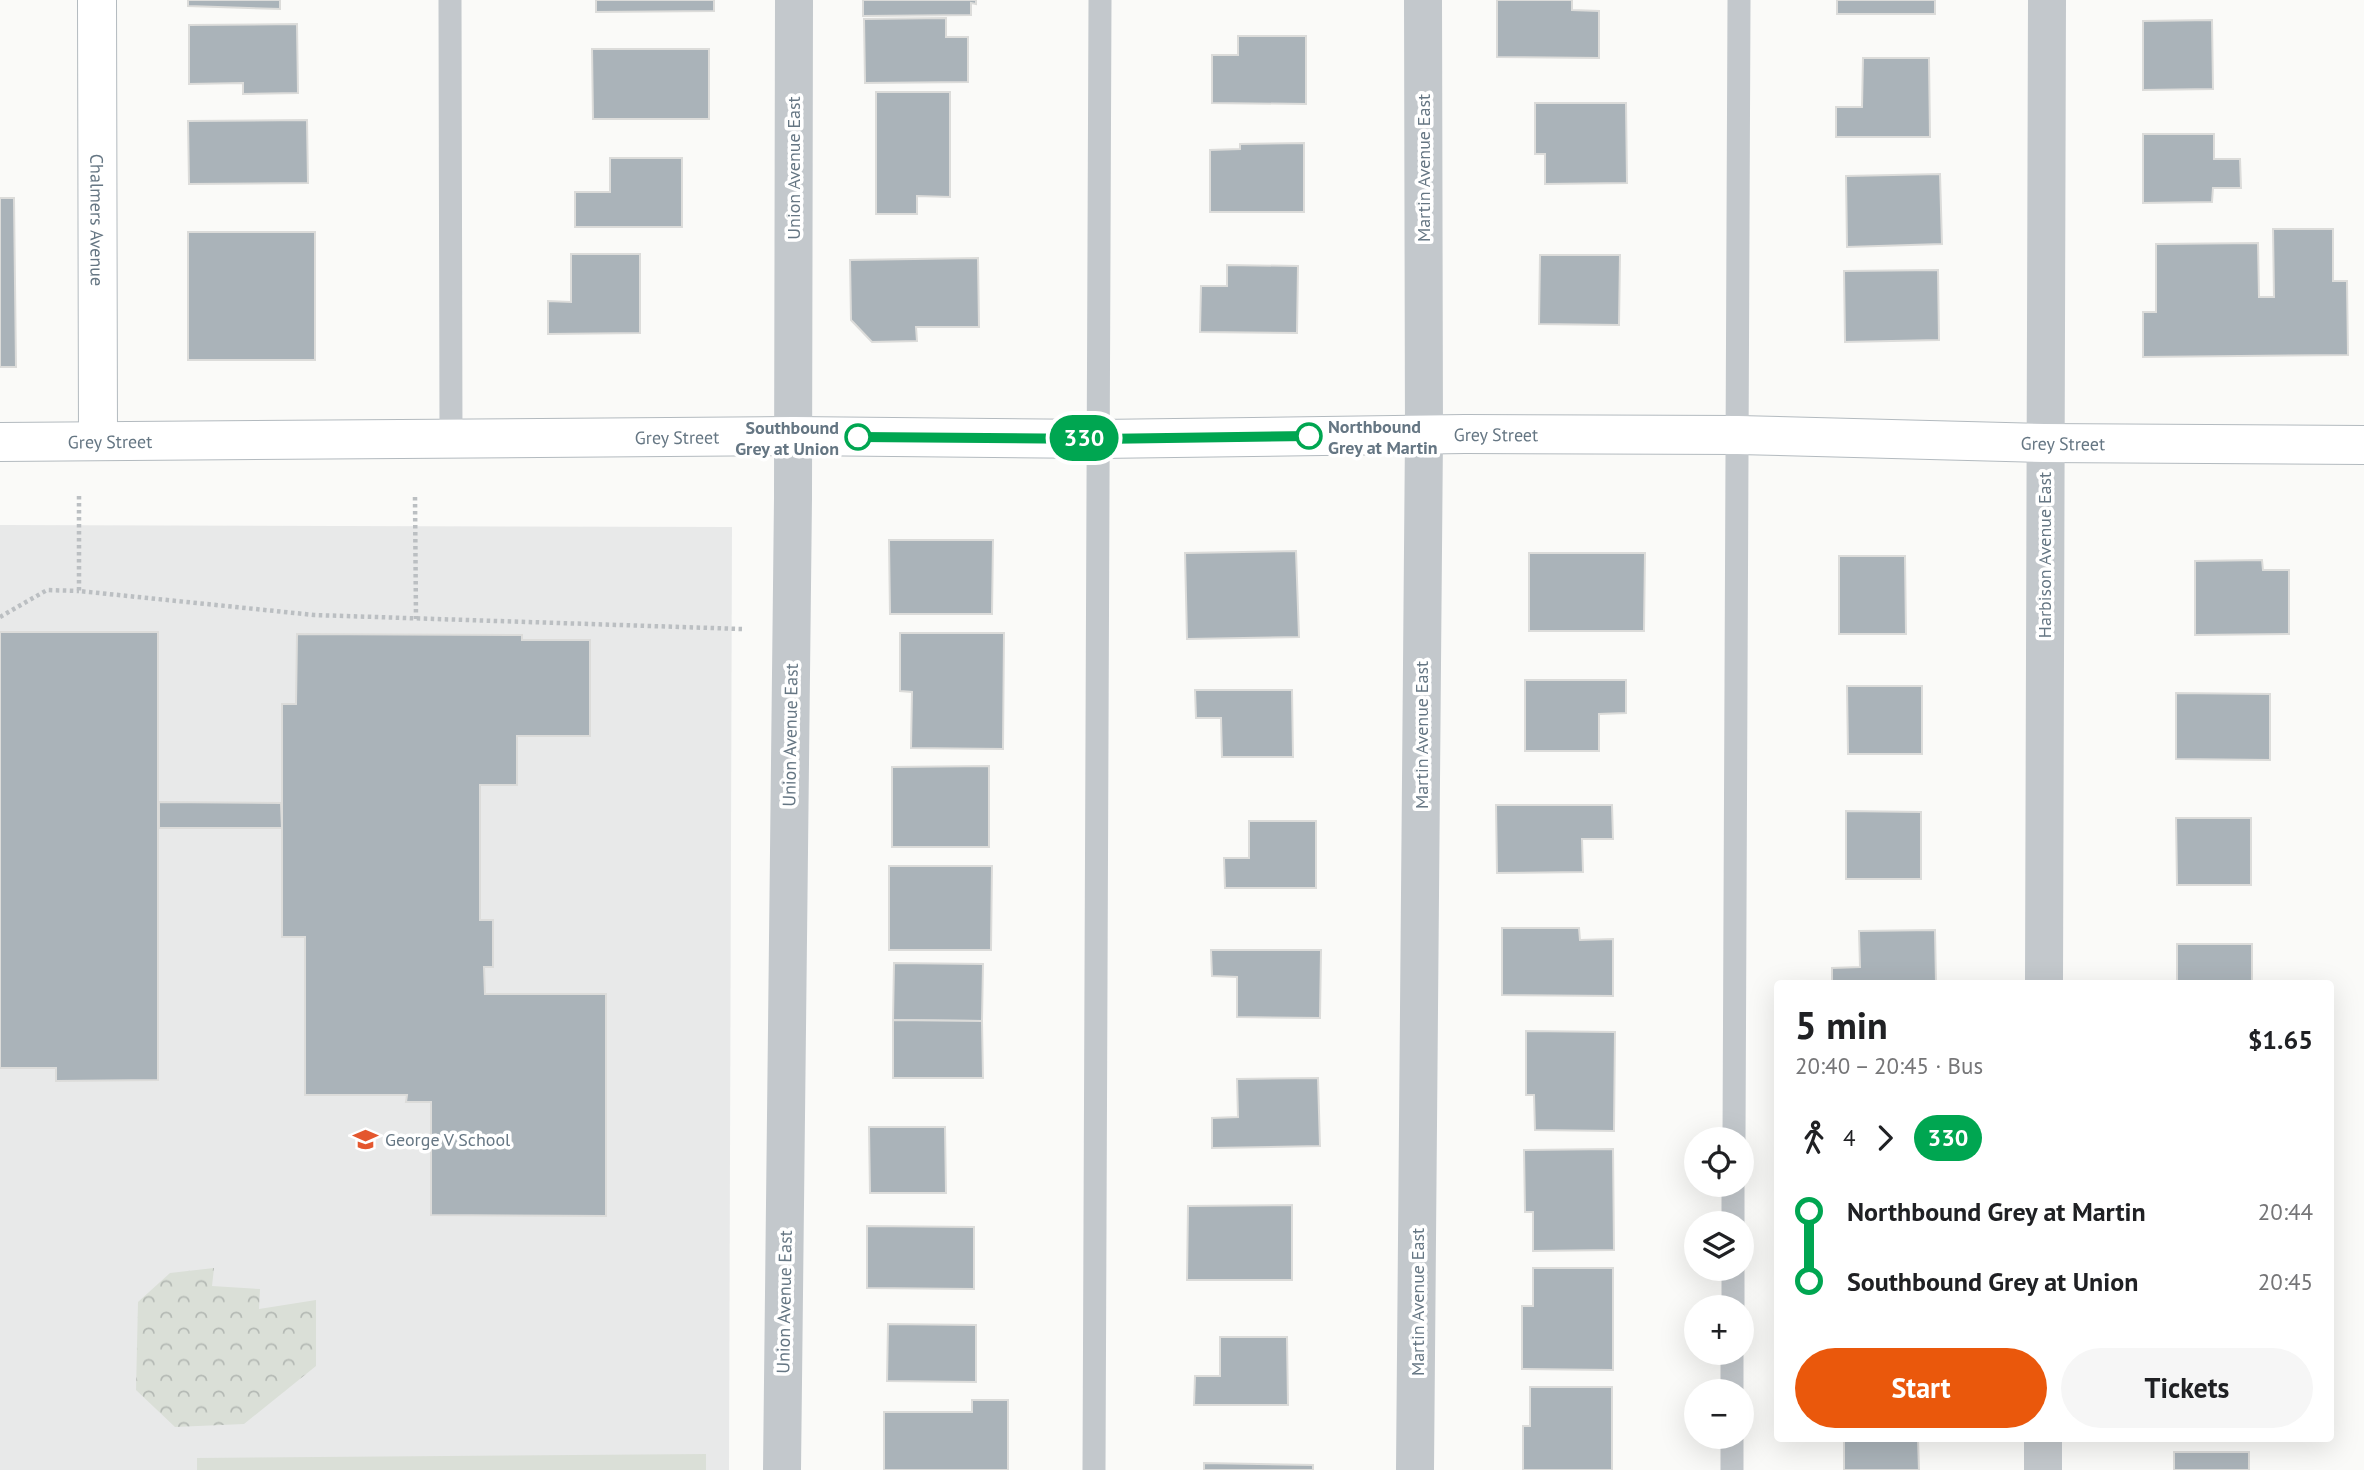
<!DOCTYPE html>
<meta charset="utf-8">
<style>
body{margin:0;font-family:"PT Sans",sans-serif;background:#f6f6f6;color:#202124;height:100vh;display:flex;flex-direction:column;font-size:26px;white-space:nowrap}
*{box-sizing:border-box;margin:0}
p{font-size:23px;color:#757577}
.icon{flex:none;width:38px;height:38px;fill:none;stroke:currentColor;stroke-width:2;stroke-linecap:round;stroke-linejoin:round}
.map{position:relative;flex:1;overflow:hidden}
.sheet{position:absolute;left:1774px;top:980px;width:560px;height:462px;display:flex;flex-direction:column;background:#fff;border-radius:7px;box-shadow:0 7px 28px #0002}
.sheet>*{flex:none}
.badge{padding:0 14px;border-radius:23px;font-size:24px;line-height:46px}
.controls{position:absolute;left:1684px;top:1127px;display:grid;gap:14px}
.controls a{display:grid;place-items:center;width:70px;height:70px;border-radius:50%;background:#fff;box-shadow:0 7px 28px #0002;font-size:35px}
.map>.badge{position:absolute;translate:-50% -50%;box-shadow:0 0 0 4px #fff}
.legs{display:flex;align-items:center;gap:10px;height:77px;padding:0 21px;font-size:23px}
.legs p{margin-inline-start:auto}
.headline{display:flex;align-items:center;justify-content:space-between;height:119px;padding:0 21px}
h1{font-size:38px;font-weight:700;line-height:52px}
.button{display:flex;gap:14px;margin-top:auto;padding:14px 21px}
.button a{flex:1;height:80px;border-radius:42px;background:#ea580c;color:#fff;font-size:28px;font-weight:700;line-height:80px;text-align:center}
.button a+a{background:#f6f6f6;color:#202124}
ul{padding:0 21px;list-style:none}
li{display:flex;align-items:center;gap:24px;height:70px;font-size:26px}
li i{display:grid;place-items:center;width:10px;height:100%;margin:0 9px;background:currentColor}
li i::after{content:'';width:18px;height:18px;margin:-9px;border:5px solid;border-radius:50%;background:#fff}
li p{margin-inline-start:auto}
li:first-child i{background:linear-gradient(#0000 50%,currentColor 0)}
li:last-child i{background:linear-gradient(currentColor 50%,#0000 0)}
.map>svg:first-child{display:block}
.built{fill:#e8e9e9}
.park{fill:url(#park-crowns)}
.pitch{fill:#dadfd7}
.building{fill:#aab3b9;stroke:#dcdcda;stroke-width:2}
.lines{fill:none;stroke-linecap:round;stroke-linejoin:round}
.secondary-casing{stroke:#b3babf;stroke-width:40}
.path{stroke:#bbbfc2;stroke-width:4.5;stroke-dasharray:3.5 3.5;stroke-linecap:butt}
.lane{stroke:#c3c8cc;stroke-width:23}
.street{stroke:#c3c8cc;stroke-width:38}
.secondary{stroke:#fff;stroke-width:38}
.line-1-casing{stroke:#fff;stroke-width:16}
.line-1{stroke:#00a651;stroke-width:10}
.stop-1-dot{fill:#fff;stroke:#00a651;stroke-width:3.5}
.labels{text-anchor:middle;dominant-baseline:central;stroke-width:7;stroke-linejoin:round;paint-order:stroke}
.street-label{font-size:18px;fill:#657683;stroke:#fff}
.stop-label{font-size:18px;font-weight:bold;fill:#657683;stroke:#fff;text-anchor:start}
.poi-label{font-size:18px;fill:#657683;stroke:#fff;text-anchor:start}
</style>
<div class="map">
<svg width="2364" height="1470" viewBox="0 0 2364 1470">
<defs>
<pattern id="park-crowns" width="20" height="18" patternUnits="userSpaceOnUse" patternTransform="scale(1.75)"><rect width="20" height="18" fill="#dadfd7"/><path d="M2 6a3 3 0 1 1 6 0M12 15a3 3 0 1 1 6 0" fill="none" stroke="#b4b9b4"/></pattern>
</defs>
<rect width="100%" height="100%" fill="#fafaf8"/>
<polygon class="built" points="0,525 732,527 729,1470 0,1470"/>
<polygon class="park" points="214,1268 212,1286 260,1289 259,1309 316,1300 316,1366 244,1424 175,1427 136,1390 138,1302 170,1273"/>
<polygon class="pitch" points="706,1454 706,1470 197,1470 197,1458"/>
<g class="building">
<polygon points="188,0 280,0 280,9 188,6"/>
<polygon points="596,0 714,0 714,11 596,12"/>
<polygon points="863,0 976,0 976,4 971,3 971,15 863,16"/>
<polygon points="1497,0 1572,0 1572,10 1599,11 1599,58 1497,57"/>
<rect x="1837" y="0" width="98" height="14"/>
<polygon points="946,18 946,37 968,37 968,82 865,83 864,19"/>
<polygon points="2212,20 2213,89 2143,90 2143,21"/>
<polygon points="297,24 298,93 243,94 243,83 189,84 189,25"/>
<polygon points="1238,36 1306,36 1306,104 1212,103 1212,55 1238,55"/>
<polygon points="592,49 709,49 709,119 593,119"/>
<polygon points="1863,58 1929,58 1930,137 1836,137 1836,107 1862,107"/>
<polygon points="876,92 950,92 950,197 917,196 917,214 876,214"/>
<polygon points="1535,103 1626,103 1627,183 1545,184 1545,154 1535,154"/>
<polygon points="307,120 308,183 189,184 188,121"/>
<polygon points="2143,134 2214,134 2214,159 2240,159 2241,188 2213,188 2212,202 2143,203"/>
<polygon points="1304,143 1304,212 1210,212 1210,150 1240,149 1240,144"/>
<polygon points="610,158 682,158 682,227 575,227 575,192 610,192"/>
<polygon points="1940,174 1942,244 1847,247 1846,176"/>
<polygon points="0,198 14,198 16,367 0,367"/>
<polygon points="2273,229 2333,229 2333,281 2347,281 2348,355 2143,357 2143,312 2156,312 2156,244 2258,243 2259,297 2274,297"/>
<rect x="188" y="232" width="127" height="128"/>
<polygon points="571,254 640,254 640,333 548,334 548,301 571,302"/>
<polygon points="1540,255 1620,255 1619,325 1539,324"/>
<polygon points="978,258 979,327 916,327 917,341 872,342 851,320 850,260"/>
<polygon points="1227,265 1298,266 1297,333 1200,332 1201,286 1227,286"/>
<polygon points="1938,270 1939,340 1845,342 1844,271"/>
<polygon points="889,540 993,540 992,614 890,614"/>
<polygon points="1296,551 1299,637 1187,639 1185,553"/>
<polygon points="1529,553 1645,553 1644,631 1529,631"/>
<polygon points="1839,556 1905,556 1906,634 1839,634"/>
<polygon points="2262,560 2263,570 2289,570 2289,634 2195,635 2195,561"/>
<polygon points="0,632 158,632 158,1080 56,1081 56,1068 0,1068"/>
<polygon points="900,633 1004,633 1003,749 911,748 912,692 900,691"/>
<polygon points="297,634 522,635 522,640 590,640 590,736 517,736 517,785 480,785 480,920 493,920 493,967 484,967 485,994 606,994 606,1216 431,1215 431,1102 406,1102 407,1095 305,1095 305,937 282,937 282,704 296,704"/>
<polygon points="1525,680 1626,680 1626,713 1599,714 1599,751 1525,751"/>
<polygon points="1847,686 1922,686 1922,754 1848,754"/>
<polygon points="1195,690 1292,690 1293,757 1222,757 1221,718 1196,718"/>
<polygon points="2176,693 2270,694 2270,760 2176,759"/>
<polygon points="989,766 989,847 892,847 892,767"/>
<polygon points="159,802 281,803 282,828 159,828"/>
<polygon points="1496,805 1612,805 1613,839 1582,839 1583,872 1497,873"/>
<polygon points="1846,811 1921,812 1921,879 1846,879"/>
<polygon points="2176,818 2251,818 2251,885 2177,885"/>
<polygon points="1249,821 1316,821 1316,888 1225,888 1224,858 1249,858"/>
<polygon points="889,866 992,866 991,950 889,950"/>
<polygon points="1502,928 1579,928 1580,940 1613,939 1613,996 1502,995"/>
<polygon points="1935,930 1936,984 1832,984 1832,968 1860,967 1859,931"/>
<rect x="2177" y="944" width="75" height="40"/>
<polygon points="1211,950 1321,950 1320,1018 1237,1017 1237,977 1212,976"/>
<polygon points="894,963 983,964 982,1021 893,1020"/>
<polygon points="893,1020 982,1021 983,1078 893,1078"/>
<polygon points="1526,1031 1615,1032 1614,1131 1535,1130 1534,1095 1526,1095"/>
<polygon points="1318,1078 1320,1146 1212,1148 1212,1118 1238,1117 1237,1079"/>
<polygon points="869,1127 945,1127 946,1193 870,1193"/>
<polygon points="1613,1149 1614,1250 1533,1251 1533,1212 1525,1212 1524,1150"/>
<polygon points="1292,1205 1292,1280 1187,1280 1188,1206"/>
<polygon points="867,1226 974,1227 974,1289 867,1288"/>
<polygon points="1533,1268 1613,1268 1613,1370 1522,1369 1522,1306 1533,1306"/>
<polygon points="888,1324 976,1325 976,1382 887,1381"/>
<polygon points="1220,1337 1287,1337 1288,1405 1194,1405 1195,1376 1220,1376"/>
<polygon points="1530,1387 1612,1387 1612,1470 1523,1470 1523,1426 1530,1426"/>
<polygon points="972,1400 1008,1400 1008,1470 884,1470 884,1412 972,1412"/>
<polygon points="1844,1439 1918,1439 1919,1470 1844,1470"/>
<rect x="2174" y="1452" width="75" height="18"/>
<polygon points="1204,1463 1313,1465 1313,1470 1204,1470"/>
</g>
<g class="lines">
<defs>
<g id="secondary">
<path id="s1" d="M97,0L98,440"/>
<path id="s2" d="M0,442L794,436L1098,439L1465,434L1738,435L2044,443L2364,445"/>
</g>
</defs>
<use href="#secondary" class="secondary-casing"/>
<g class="path">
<polyline points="79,496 79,591 314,615 742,629"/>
<polyline points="415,497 416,619"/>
<polyline points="0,617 47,590 79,591"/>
</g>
<g class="lane">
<polyline points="450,0 451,438"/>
<polyline points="1734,1139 1739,0"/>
<polyline points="1733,1223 1733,1185"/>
<polyline points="1733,1307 1733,1269"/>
<polyline points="1732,1391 1732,1353"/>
<polyline points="1094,1470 1100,0"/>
<polyline points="1732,1470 1732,1437"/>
</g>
<g class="street">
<polyline points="2044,984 2047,0"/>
<polyline points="782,1470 793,498 794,0"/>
<polyline points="1415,1470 1424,435 1423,0"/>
<polyline points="2043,1470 2043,1438"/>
</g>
<use href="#secondary" class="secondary"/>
</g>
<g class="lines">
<defs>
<polyline id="line-1" points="858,437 1098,439 1309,436"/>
</defs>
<use href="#line-1" class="line-1-casing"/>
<use href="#line-1" class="line-1"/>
</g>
<defs>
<symbol id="school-bare" viewBox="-9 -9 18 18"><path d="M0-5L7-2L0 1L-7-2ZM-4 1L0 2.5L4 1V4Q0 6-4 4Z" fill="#e4572e" stroke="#fff" stroke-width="2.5" paint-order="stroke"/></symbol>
</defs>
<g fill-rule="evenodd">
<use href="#school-bare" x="348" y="1122" width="35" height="35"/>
</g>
<g class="stop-1-dot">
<circle cx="1309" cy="436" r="12"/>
<circle cx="858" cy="437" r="12"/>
</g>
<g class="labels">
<g class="street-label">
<text transform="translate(793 168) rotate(-90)">Union Avenue East</text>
<text transform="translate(1423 168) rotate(-90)">Martin Avenue East</text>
<text stroke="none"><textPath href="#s1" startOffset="220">Chalmers Avenue</textPath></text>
<text stroke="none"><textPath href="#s2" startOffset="1496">Grey Street</textPath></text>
<text stroke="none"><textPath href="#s2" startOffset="677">Grey Street</textPath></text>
<text stroke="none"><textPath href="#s2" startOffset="110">Grey Street</textPath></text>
<text stroke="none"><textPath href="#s2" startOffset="2063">Grey Street</textPath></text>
<text transform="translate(2044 555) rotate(-90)">Harbison Avenue East</text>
<text transform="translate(790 735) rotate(-89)">Union Avenue East</text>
<text transform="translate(1421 735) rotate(-90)">Martin Avenue East</text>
<text transform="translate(784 1302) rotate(-89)">Union Avenue East</text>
<text transform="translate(1417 1302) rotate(-90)">Martin Avenue East</text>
</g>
<g class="stop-label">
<text x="1328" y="426">Northbound<tspan x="1328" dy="21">Grey at Martin</tspan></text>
<text x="839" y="427" text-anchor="end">Southbound<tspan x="839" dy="21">Grey at Union</tspan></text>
</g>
<g class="poi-label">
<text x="385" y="1139">George V School</text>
</g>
</g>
</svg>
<div class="controls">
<a><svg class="icon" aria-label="locate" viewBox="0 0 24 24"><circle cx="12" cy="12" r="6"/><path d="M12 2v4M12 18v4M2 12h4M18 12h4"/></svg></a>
<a><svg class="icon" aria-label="layers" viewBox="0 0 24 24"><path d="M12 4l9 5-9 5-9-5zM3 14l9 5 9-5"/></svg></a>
<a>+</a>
<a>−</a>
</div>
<b class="badge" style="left:1084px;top:438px;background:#00a651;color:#fff">330</b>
<section class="sheet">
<div class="headline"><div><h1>5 min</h1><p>20:40 – 20:45 · Bus</p></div><b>$1.65</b></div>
<div class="legs"><svg class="icon" aria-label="walk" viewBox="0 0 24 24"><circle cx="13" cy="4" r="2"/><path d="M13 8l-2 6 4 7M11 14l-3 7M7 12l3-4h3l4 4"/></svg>4<svg class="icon" aria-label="forward" viewBox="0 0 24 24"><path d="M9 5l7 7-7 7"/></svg><b class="badge" style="background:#00a651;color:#fff">330</b></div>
<ul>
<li><i style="color:#00a651"></i><b>Northbound Grey at Martin</b><p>20:44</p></li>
<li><i style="color:#00a651"></i><b>Southbound Grey at Union</b><p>20:45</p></li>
</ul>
<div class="button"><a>Start</a><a>Tickets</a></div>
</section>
</div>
